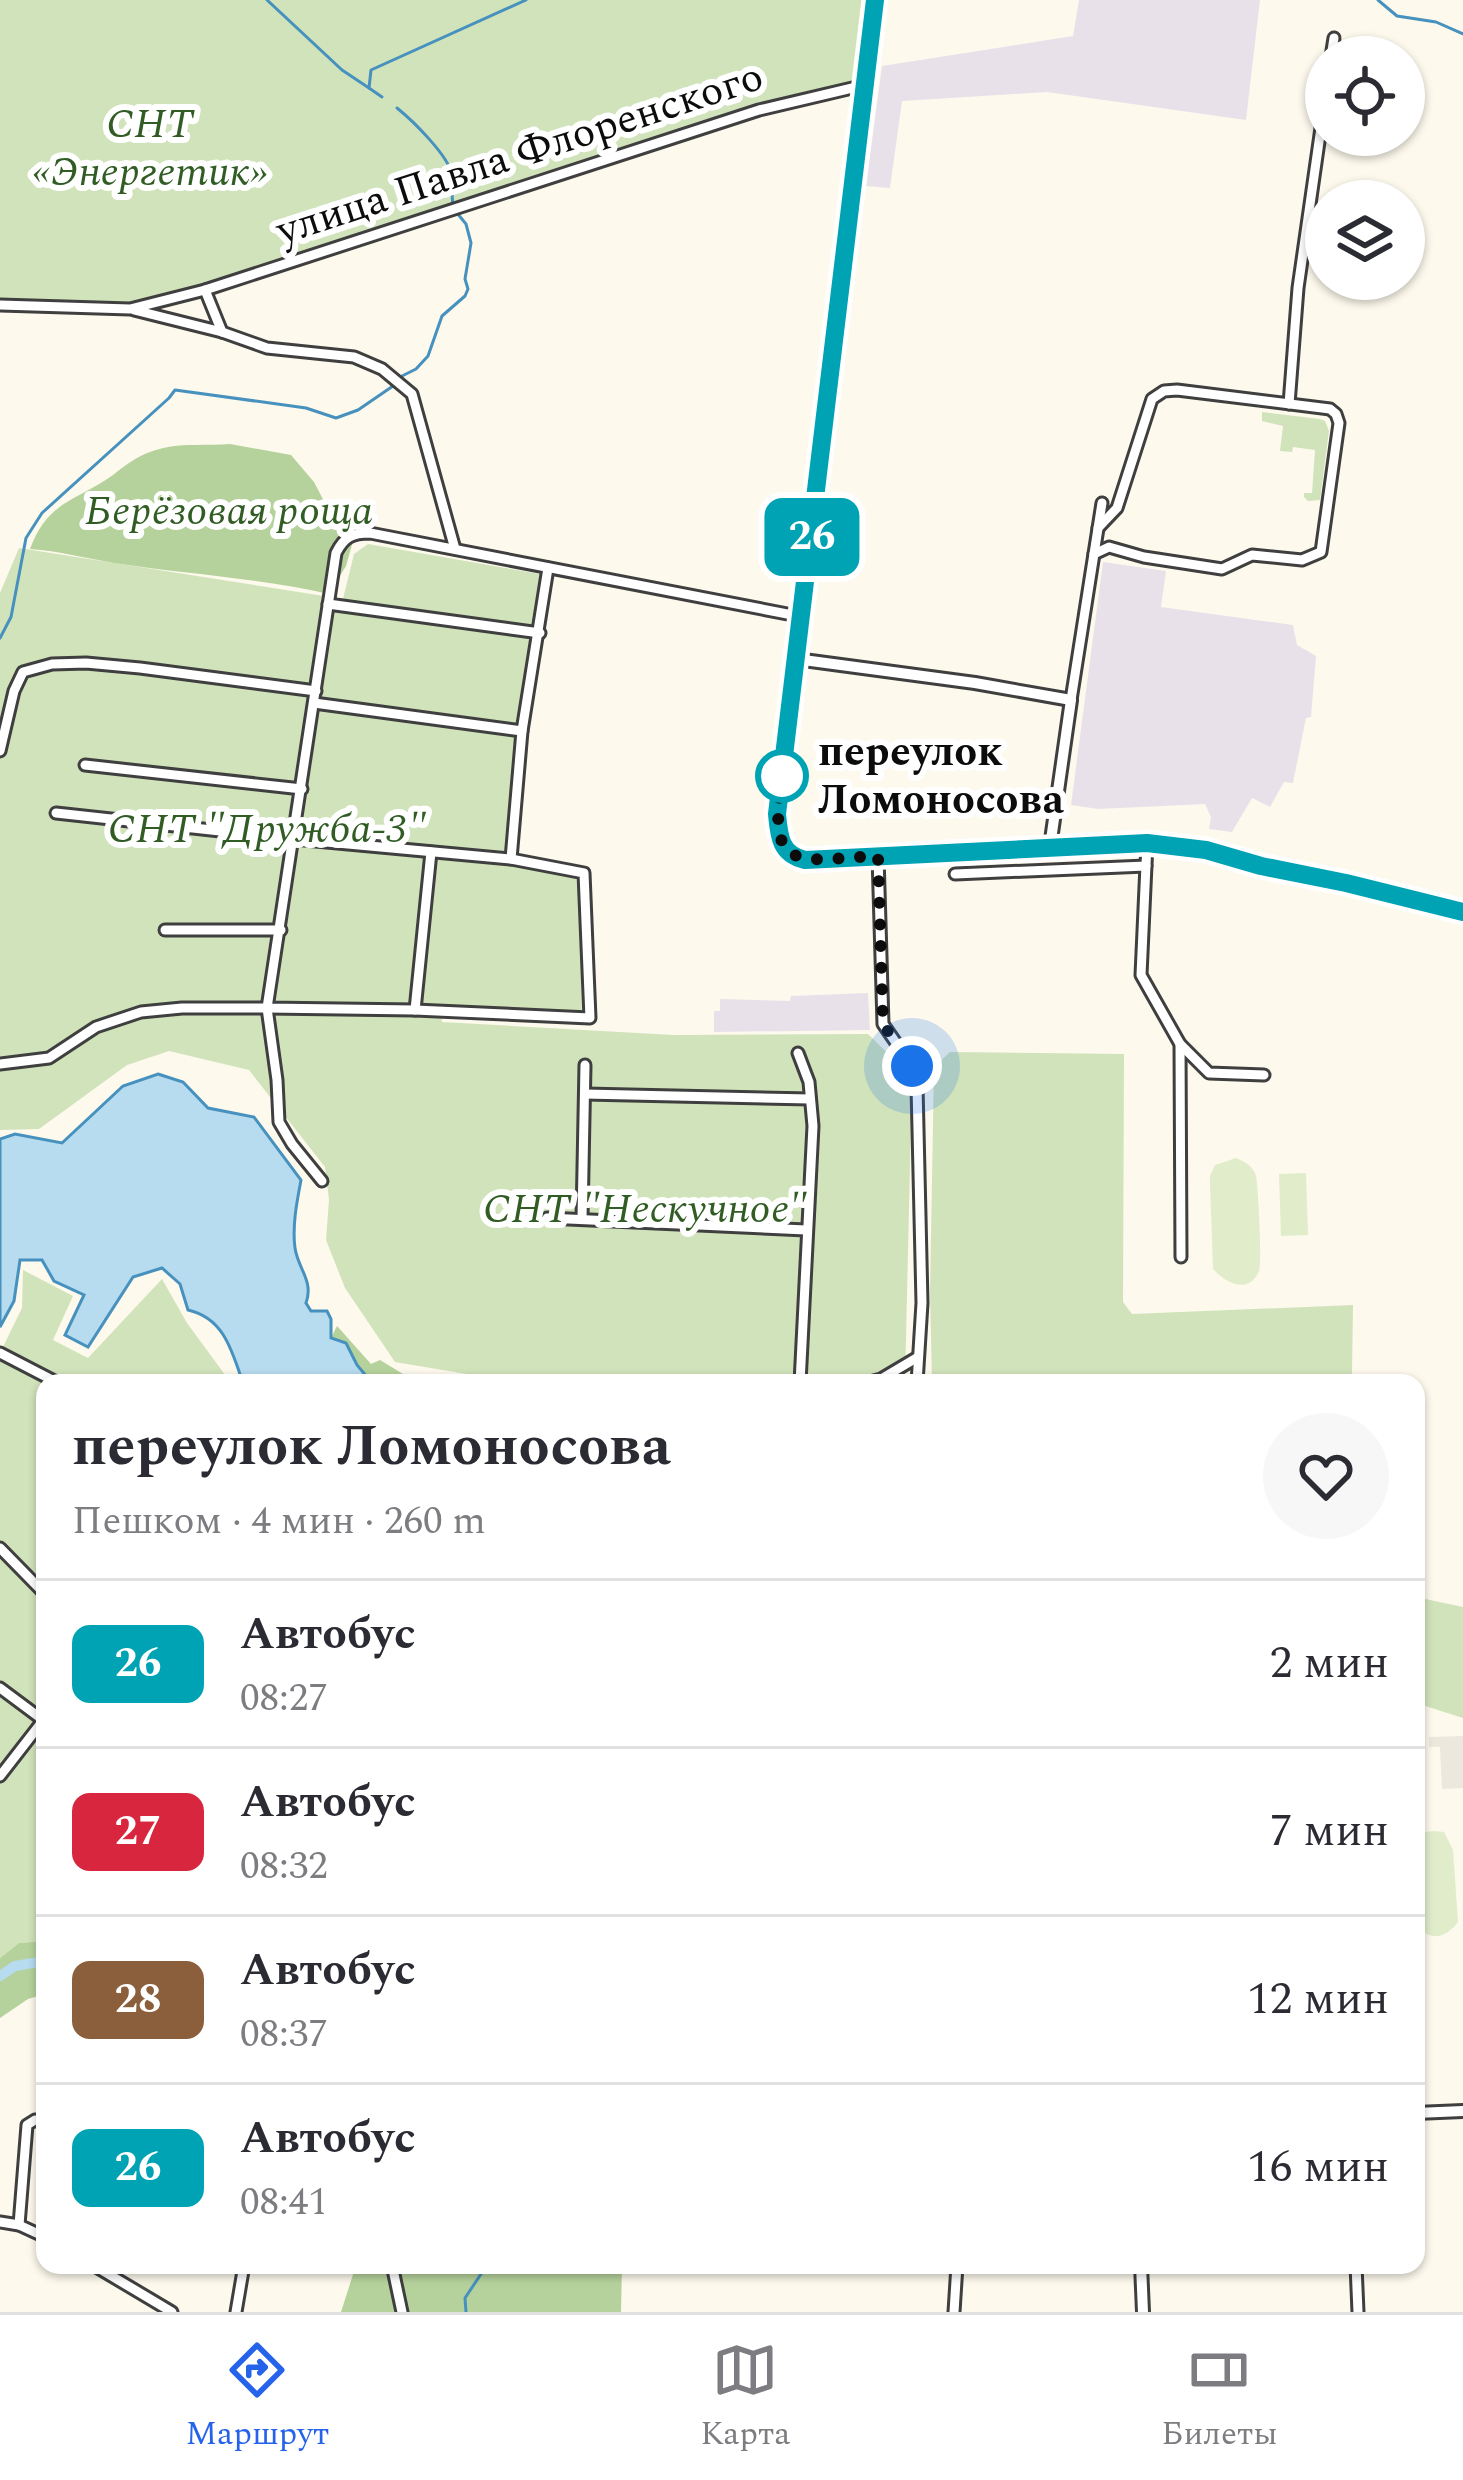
<!DOCTYPE html>
<html lang="ru">
<meta charset="utf-8">
<style>
body{margin:0;font-family:Spectral,serif;background:#f7f7f7;color:#2b2b33;height:100vh;display:flex;flex-direction:column;font-size:45px;white-space:nowrap}
*{box-sizing:border-box;margin:0}
p{font-size:39px;color:#7c7c81}
.icon{flex:none;width:66px;height:66px;fill:none;stroke:currentColor;stroke-width:2;stroke-linecap:round;stroke-linejoin:round}
.map{position:relative;flex:1;overflow:hidden}
.sheet{position:absolute;left:36px;top:1374px;width:1389px;height:900px;display:flex;flex-direction:column;background:#fff;border-radius:24px;box-shadow:0 3px 9px #0004}
.sheet>*{flex:none}
.badge{padding:0 24px;border-radius:18px;font-size:42px;line-height:78px}
.buttons{position:absolute;left:1305px;top:36px;display:grid;gap:24px}
.buttons a{display:grid;place-items:center;width:120px;height:120px;border-radius:50%;background:#fff;box-shadow:0 3px 9px #0004;font-size:60px}
.you{position:absolute;width:60px;height:60px;margin:-30px;border:9px solid #fff;border-radius:50%;background:#1a73e8;box-shadow:0 0 0 18px #1a73e833}
.map>.badge{position:absolute;translate:-50% -50%;box-shadow:0 0 0 6px #fff}
.round{display:grid;place-items:center;flex:none;width:126px;height:126px;border-radius:63px;background:#f7f7f7}
.head{display:flex;align-items:center;justify-content:space-between;height:204px;padding:0 36px}
h1{font-size:57px;font-weight:700;line-height:90px}
ul{padding:0;list-style:none}
li{display:flex;align-items:center;gap:36px;height:168px;padding:0 36px;border-top:3px solid #e1e1e2}
li div{flex:1}
li b{display:block;font-size:45px}
li em{font-style:normal}
li .badge{min-width:132px;font-weight:700;text-align:center}
.menu{display:flex;justify-content:space-around;align-items:center;height:168px;border-top:3px solid #e1e1e2;background:#fff;font-size:33px;color:#7c7c81}
.menu a{display:grid;justify-items:center;gap:6px}
.menu .active{color:#2563eb}
.map>svg:first-child{display:block}
.industrial{fill:#e9e1ea}
.green{fill:#d1e3bb}
.forest{fill:#b6d29c}
.pitch{fill:#e1eccb}
.plaza{fill:#ece8dd}
.water{fill:#b7dbef;stroke:#4691be;stroke-width:3}
.lines{fill:none;stroke-linecap:round;stroke-linejoin:round}
.stream{stroke:#4691be;stroke-width:3}
.canal{stroke:#b7dbef;stroke-width:10}
.minor-casing{stroke:#3f3f3f;stroke-width:15}
.tertiary-casing{stroke:#3f3f3f;stroke-width:16}
.secondary-casing{stroke:#2e2e2e;stroke-width:18}
.minor{stroke:#fff;stroke-width:9}
.tertiary{stroke:#fff;stroke-width:10}
.secondary{stroke:#f6ecaf;stroke-width:12}
.line-casing{stroke:#fff;stroke-width:27}
.line{stroke:#00a3b4;stroke-width:18}
.walk{stroke:#0c0c0c;stroke-width:12;stroke-dasharray:0 21.6}
.stop-dot{fill:#fff;stroke:#00a3b4;stroke-width:6}
.labels{text-anchor:middle;dominant-baseline:central;stroke-width:12;stroke-linejoin:round;paint-order:stroke}
.park-label{font-size:42px;font-style:italic;fill:#315c24;stroke:#fff}
.street-label{font-size:42px;fill:#0c0c0c;stroke:#fff}
.stop-label{font-size:42px;font-weight:bold;fill:#0c0c0c;stroke:#fff;text-anchor:start}
</style>
<div class="map">
<svg width="1463" height="2312" viewBox="0 0 1463 2312">
<rect width="100%" height="100%" fill="#fdf9ed"/>
<g class="industrial">
<polygon points="1079,0 1260,0 1246,120 1047,92 902,101 890,188 866,186 882,66 1073,36"/>
<polygon points="1103,562 1166,571 1161,607 1293,625 1297,645 1316,656 1311,717 1306,718 1293,783 1284,782 1270,807 1252,798 1232,832 1209,829 1211,817 1205,804 1098,809 1071,805"/>
<polygon points="868,993 870,1030 714,1032 714,1011 720,1011 720,999 790,1001 791,996"/>
</g>
<g class="green">
<polygon points="0,0 862,0 855,83 244,277 125,307 0,305"/>
<polygon points="1262,412 1320,419 1325,421 1329,431 1320,500 1308,501 1304,497 1304,493 1312,493 1315,450 1293,447 1292,452 1280,451 1283,426 1262,421"/>
<polygon points="368,544 545,575 510,863 579,874 582,1017 441,1013 442,1022 673,1035 868,1034 912,1077 905,1383 520,1383 395,1362 345,1288 326,1240 329,1200 325,1167 249,1070 169,1051 127,1065 39,1129 0,1130 0,593 19,548 343,599 354,554"/>
<polygon points="950,1052 1124,1054 1123,1302 1132,1314 1353,1305 1352,1374 1320,1377 1318,1383 932,1383 930,1292 934,1067"/>
<polygon points="23,1270 73,1296 53,1340 88,1358 162,1279 187,1323 231,1383 45,1383 45,1941 19,1943 0,1958 0,1353 22,1308"/>
<polygon points="1416,1597 1463,1607 1463,1718 1416,1703"/>
</g>
<g class="forest">
<path d="M230,444L291,455L314,482L326,505L341,516L353,541L346,566L329,594C258,578 185,574 114,563C85,558 59,551 30,549C48,500 77,501 113,475C131,461 140,454 163,448C184,443 208,446 230,444Z"/>
<polygon points="337,1326 371,1364 380,1360 403,1374 453,1383 372,1383 357,1365 346,1343 331,1338"/>
<polygon points="45,1941 45,1994 28,1999 0,2018 0,1958 19,1943"/>
<polygon points="356,2265 622,2265 621,2312 341,2312"/>
</g>
<g class="pitch">
<path d="M1236,1158C1245,1162 1253,1166 1256,1176C1258,1185 1262,1264 1259,1271C1248,1296 1225,1282 1213,1269L1210,1184V1176L1215,1165Z"/>
<polygon points="1306,1173 1308,1235 1281,1236 1279,1174"/>
<path d="M1435,1831L1444,1832L1453,1850L1458,1922C1445,1939 1429,1942 1416,1924V1837L1425,1832Z"/>
</g>
<polygon class="plaza" points="1463,1736 1463,1788 1442,1789 1440,1747 1429,1747 1429,1737"/>
<path class="water" d="M158,1074L183,1082L208,1108L254,1117L301,1180C297,1201 292,1226 295,1248C298,1269 314,1281 306,1303L311,1311H327L331,1319V1338L346,1343L357,1365L372,1383H243C232,1351 224,1318 188,1310L180,1284L162,1268L133,1277L88,1347L65,1335L84,1295L54,1281L42,1260H20L14,1301L0,1327V1139L15,1134L62,1143L123,1086Z"/>
<g class="lines">
<g class="stream">
<polyline points="267,0 342,70 369,88"/>
<polyline points="1378,0 1397,16 1436,22 1463,34"/>
<polyline points="382,97 369,88 371,70 526,0"/>
<path d="M397,108C412,120 449,156 452,175C453,185 451,194 453,204"/>
<polyline points="400,377 416,369 428,356 442,316 465,296 468,289 465,279 471,243 466,224 457,213"/>
<polyline points="0,638 11,617 26,538 42,513 169,398 175,390 306,408 336,418 358,410 393,386"/>
<polyline points="466,2312 465,2298 487,2265"/>
</g>
<polyline class="canal" points="0,1976 15,1966 45,1961"/>
<defs>
<g id="minor">
<polyline points="1331,57 1334,38"/>
<polyline points="205,290 222,332"/>
<polyline points="0,305 130,309 205,290 759,110 865,85"/>
<polyline points="134,310 222,332 267,348 354,357 382,369 412,394 455,549"/>
<polyline points="1289,404 1298,288 1326,93"/>
<polyline points="1094,554 1109,547 1144,557 1222,569 1252,555 1302,560 1321,552 1339,423 1336,414 1330,409 1177,390 1164,391 1152,399 1117,508 1098,528"/>
<polyline points="328,604 540,633"/>
<polyline points="1071,700 1102,503"/>
<polyline points="314,703 522,731 548,568"/>
<polyline points="0,751 14,691 23,672 52,664 86,663 140,668 316,691"/>
<polyline points="85,765 302,789"/>
<polyline points="56,813 294,839 511,859 522,731"/>
<polyline points="1147,843 1141,975 1180,1044 1181,1257"/>
<polyline points="878,856 883,1024 912,1066 917,1086 922,1303 917,1383"/>
<path d="M511,859L584,873L590,1018L415,1010L267,1008L336,553C344,537 352,533 370,533L803,617"/>
<polyline points="955,874 1146,866"/>
<polyline points="165,930 281,930"/>
<polyline points="415,1010 431,852"/>
<polyline points="1180,1044 1209,1073 1264,1075"/>
<polyline points="798,1053 809,1082 813,1126 800,1383"/>
<polyline points="0,1064 49,1058 96,1027 141,1012 182,1008 267,1008 277,1080 279,1122 292,1144 322,1181"/>
<polyline points="585,1094 810,1099"/>
<polyline points="547,1218 806,1230"/>
<polyline points="582,1219 585,1065"/>
<polyline points="0,1353 58,1383"/>
<polyline points="866,1383 881,1379 918,1357"/>
<polyline points="0,1548 45,1594"/>
<polyline points="0,1688 43,1720"/>
<polyline points="0,1776 45,1718"/>
<polyline points="0,2222 19,2225 45,2237"/>
<polyline points="19,2225 27,2125 35,2120 45,2120"/>
<polyline points="93,2265 172,2312"/>
<polyline points="392,2265 402,2312"/>
<polyline points="1356,2265 1358,2312"/>
<polyline points="236,2312 244,2265"/>
<polyline points="954,2312 957,2265"/>
</g>
<g id="tertiary">
<polyline points="796,659 975,683 1071,700 1050,847"/>
<polyline points="1416,2113 1463,2111"/>
<polyline points="1141,2265 1143,2312"/>
</g>
<path id="secondary" d="M875,0L777,814C779,836 780,855 805,860L1147,843L1206,850L1261,865L1346,883L1463,912"/>
</defs>
<use href="#minor" class="minor-casing"/>
<use href="#tertiary" class="tertiary-casing"/>
<use href="#secondary" class="secondary-casing"/>
<use href="#minor" class="minor"/>
<use href="#tertiary" class="tertiary"/>
<use href="#secondary" class="secondary"/>
</g>
<g class="lines">
<defs>
<path id="line" d="M875,0L777,814C779,836 780,854 805,860L1147,843L1206,850L1261,866L1346,883L1463,912"/>
</defs>
<use href="#line" class="line-casing"/>
<use href="#line" class="line"/>
<path class="walk" d="M782,776C767,875 796,860 878,856L883,1024L912,1066"/>
</g>
<circle class="stop-dot" cx="782" cy="776" r="24"/>
<g class="labels">
<g class="park-label">
<text x="150" y="124">СНТ<tspan x="150" dy="48">«Энергетик»</tspan></text>
<text x="229" y="511">Берёзовая роща</text>
<text x="267" y="829">СНТ "Дружба-3"</text>
<text x="645" y="1209">СНТ "Нескучное"</text>
</g>
<g class="street-label">
<text transform="translate(520 154) rotate(-18)">улица Павла Флоренского</text>
</g>
<g class="stop-label">
<text x="818" y="752">переулок<tspan x="818" dy="48">Ломоносова</tspan></text>
</g>
</g>
</svg>
<div class="buttons">
<a><svg class="icon" aria-label="locate" viewBox="0 0 24 24"><circle cx="12" cy="12" r="6"/><path d="M12 2v4M12 18v4M2 12h4M18 12h4"/></svg></a>
<a><svg class="icon" aria-label="layers" viewBox="0 0 24 24"><path d="M12 4l9 5-9 5-9-5zM3 14l9 5 9-5"/></svg></a>
</div>
<div class="you" style="left:912px;top:1066px"></div>
<b class="badge" style="left:812px;top:537px;background:#00a3b4;color:#fff">26</b>
<section class="sheet">
<div class="head"><div><h1>переулок Ломоносова</h1><p>Пешком · 4 мин · 260 m</p></div><a class="round"><svg class="icon" aria-label="heart" viewBox="0 0 24 24"><path d="M12 20l-8-8c-3-5 5-10 8-4 3-6 11-1 8 4z"/></svg></a></div>
<ul>
<li><span class="badge" style="background:#00a3b4;color:#fff">26</span><div><b>Автобус</b><p>08:27</p></div><em>2 мин</em></li>
<li><span class="badge" style="background:#d7263d;color:#fff">27</span><div><b>Автобус</b><p>08:32</p></div><em>7 мин</em></li>
<li><span class="badge" style="background:#8b5e3c;color:#fff">28</span><div><b>Автобус</b><p>08:37</p></div><em>12 мин</em></li>
<li><span class="badge" style="background:#00a3b4;color:#fff">26</span><div><b>Автобус</b><p>08:41</p></div><em>16 мин</em></li>
</ul>
</section>
</div>
<nav class="menu">
<a class="active"><svg class="icon" aria-label="directions" viewBox="0 0 24 24"><path d="M12 3l9 9-9 9-9-9zM9 14v-3h6M13 9l2 2-2 2"/></svg>Маршрут</a>
<a><svg class="icon" aria-label="map" viewBox="0 0 24 24"><path d="M3 6l6-2 6 2 6-2v14l-6 2-6-2-6 2zM9 4v14M15 6v14"/></svg>Карта</a>
<a><svg class="icon" aria-label="tickets" viewBox="0 0 24 24"><path d="M3 7h18v10H3zM15 7v10"/></svg>Билеты</a>
</nav>
